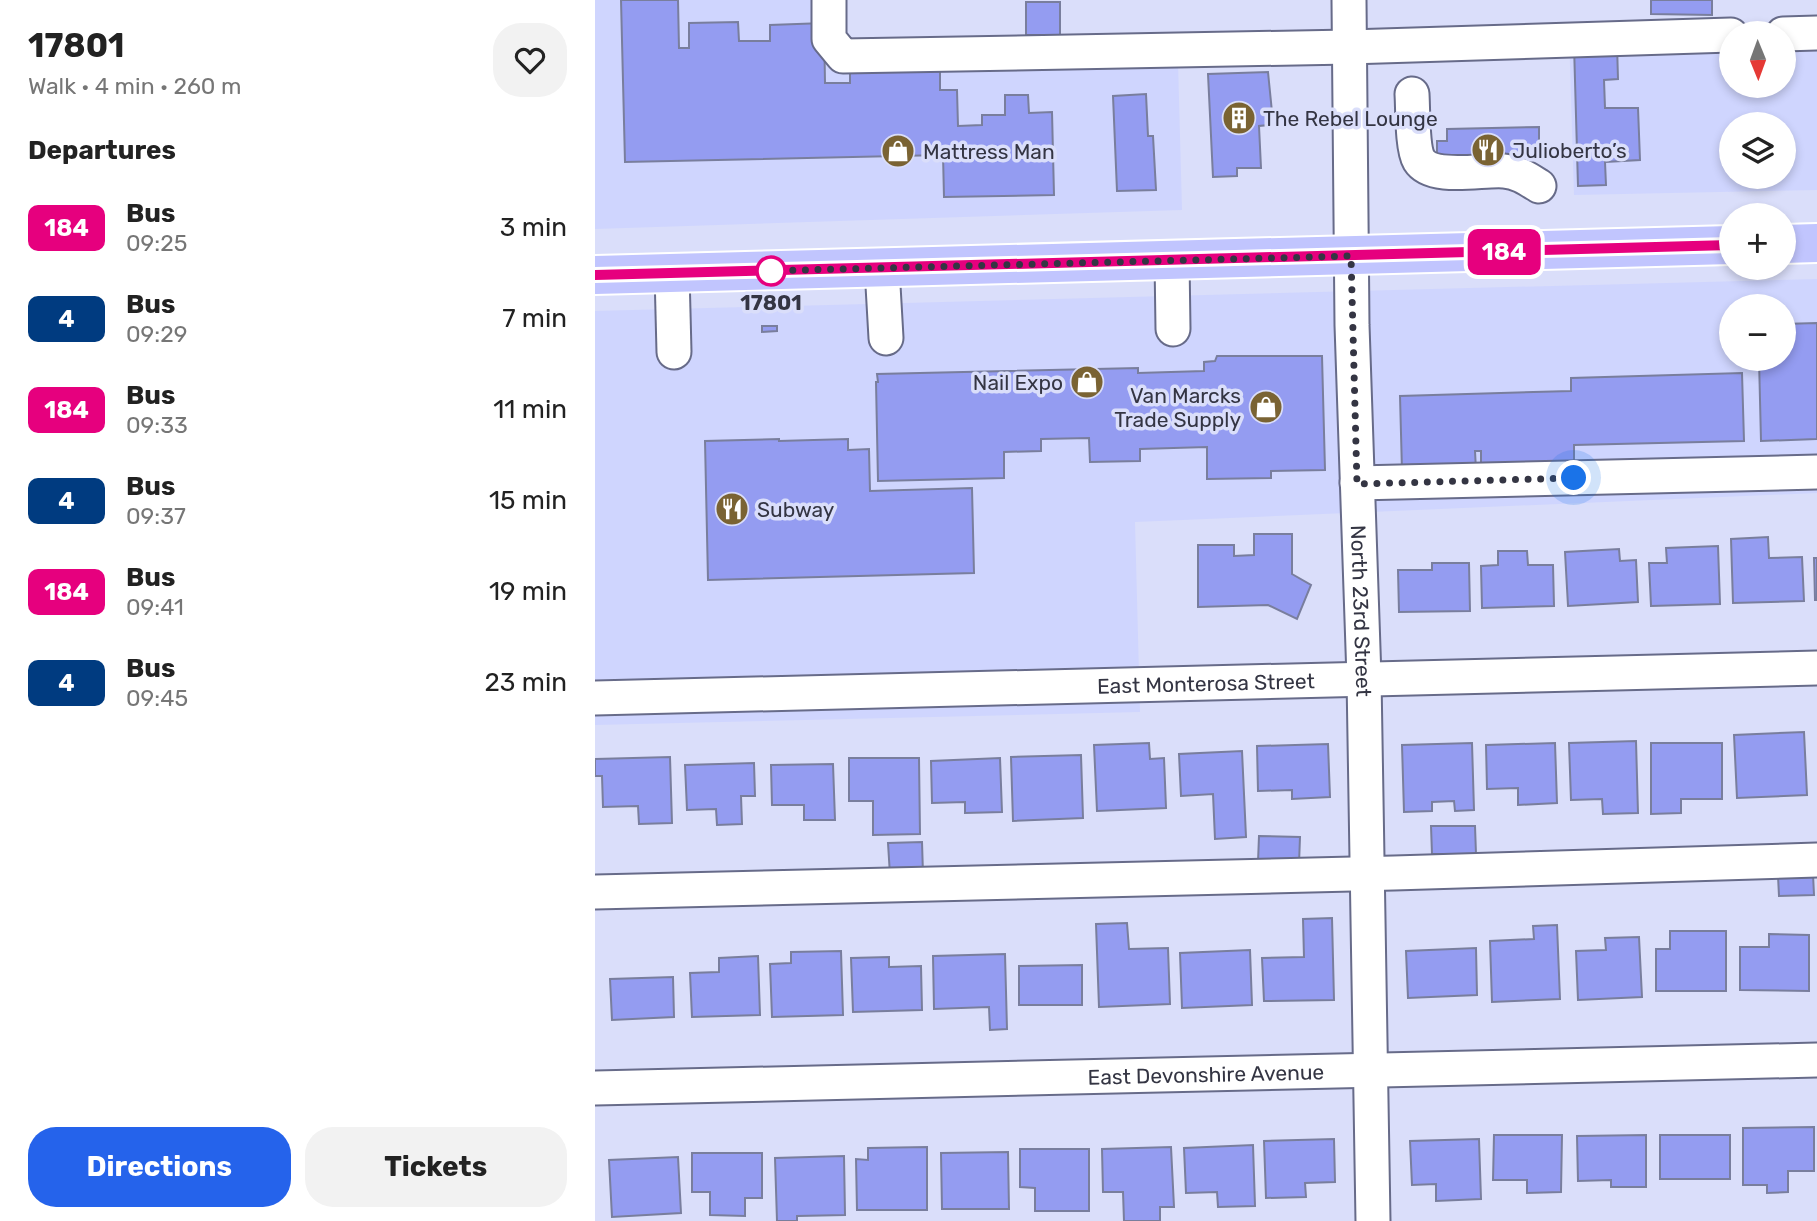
<!DOCTYPE html>
<meta charset="utf-8">
<style>
body{margin:0;font-family:Rubik,sans-serif;background:#f2f2f2;color:#222;height:100vh;display:flex;flex-direction:column;font-size:26px;white-space:nowrap}
*{box-sizing:border-box;margin:0}
p{font-size:23px;color:#767676}
.icon{flex:none;width:38px;height:38px;fill:none;stroke:currentColor;stroke-width:2;stroke-linecap:round;stroke-linejoin:round}
.map{position:relative;flex:1;overflow:hidden}
.details{display:flex;flex-direction:column;background:#fff;width:595px}
.details>*{flex:none}
.badge{padding:0 14px;border-radius:10px;font-size:24px;line-height:46px}
.needle{width:46px;rotate:179deg}
.controls{position:absolute;left:1124px;top:21px;display:grid;gap:14px}
.controls a{display:grid;place-items:center;width:77px;height:77px;border-radius:50%;background:#fff;box-shadow:0 4px 10px #0003;font-size:35px}
.you{position:absolute;width:35px;height:35px;margin:-18px;border:5px solid #fff;border-radius:50%;background:#1a73e8;box-shadow:0 0 0 10px #1a73e833}
.map>.badge{position:absolute;translate:-50% -50%;box-shadow:0 0 0 4px #fff}
h2{padding:0 28px;font-size:26px;line-height:63px}
.round{display:grid;place-items:center;flex:none;width:74px;height:74px;border-radius:28px;background:#f2f2f2}
.head{display:flex;align-items:center;justify-content:space-between;height:119px;padding:0 28px}
h1{font-size:33px;font-weight:700;line-height:52px}
.primary-button{display:flex;gap:14px;margin-top:auto;padding:14px 28px}
.primary-button a{flex:1;height:80px;border-radius:28px;background:#2563eb;color:#fff;font-size:28px;font-weight:700;line-height:80px;text-align:center}
.primary-button a+a{background:#f2f2f2;color:#222}
ul{padding:0;list-style:none}
li{display:flex;align-items:center;gap:21px;height:91px;padding:0 28px}
li div{flex:1}
li b{display:block;font-size:26px}
li em{font-style:normal}
li .badge{min-width:77px;font-weight:700;text-align:center}
main{display:flex;flex:1;min-height:0}
.map>svg:first-child{display:block}
.built{fill:#cfd5fe;fill-rule:evenodd}
.building{fill:#949cf1;stroke:#797e9d;stroke-width:2}
.lines{fill:none;stroke-linecap:round;stroke-linejoin:round}
.minor-casing{stroke:#676b89;stroke-width:37}
.major-casing{stroke:#fff;stroke-width:42}
.minor{stroke:#fff;stroke-width:33}
.major{stroke:#c1c5fe;stroke-width:38}
.line-casing{stroke:#fff;stroke-width:16}
.line{stroke:#e6007e;stroke-width:10}
.walk{stroke:#343543;stroke-width:7;stroke-dasharray:0 12.6}
.stop-dot{fill:#fff;stroke:#e6007e;stroke-width:3.5}
.labels{text-anchor:middle;dominant-baseline:central;stroke-width:7;stroke-linejoin:round;paint-order:stroke}
.poi-label{font-size:21px;fill:#343543;stroke:#dadefa;text-anchor:start}
.stop-label{font-size:21px;font-weight:bold;fill:#343543;stroke:#dadefa}
.street-label{font-size:21px;fill:#343543;stroke:#dadefa}
</style>
<main>
<section class="details">
<div class="head"><div><h1>17801</h1><p>Walk · 4 min · 260 m</p></div><a class="round"><svg class="icon" aria-label="heart" viewBox="0 0 24 24"><path d="M12 20l-8-8c-3-5 5-10 8-4 3-6 11-1 8 4z"/></svg></a></div>
<h2>Departures</h2>
<ul>
<li><span class="badge" style="background:#e6007e;color:#fff">184</span><div><b>Bus</b><p>09:25</p></div><em>3 min</em></li>
<li><span class="badge" style="background:#003b80;color:#fff">4</span><div><b>Bus</b><p>09:29</p></div><em>7 min</em></li>
<li><span class="badge" style="background:#e6007e;color:#fff">184</span><div><b>Bus</b><p>09:33</p></div><em>11 min</em></li>
<li><span class="badge" style="background:#003b80;color:#fff">4</span><div><b>Bus</b><p>09:37</p></div><em>15 min</em></li>
<li><span class="badge" style="background:#e6007e;color:#fff">184</span><div><b>Bus</b><p>09:41</p></div><em>19 min</em></li>
<li><span class="badge" style="background:#003b80;color:#fff">4</span><div><b>Bus</b><p>09:45</p></div><em>23 min</em></li>
</ul>
<div class="primary-button"><a>Directions</a><a>Tickets</a></div>
</section>
<div class="map">
<svg width="1222" height="1221" viewBox="0 0 1222 1221">
<rect width="100%" height="100%" fill="#dadefa"/>
<g class="built">
<polygon points="0,0 247,0 250,64 583,62 587,210 0,229"/>
<path d="M1222,26V190L979,195L974,33ZM1136,33H1188V86H1136ZM1136,124H1188V177H1136Z"/>
<path d="M1222,279V493L540,522L545,712L0,725V311ZM1136,306H1188V359H1136Z"/>
</g>
<g class="building">
<polygon points="26,0 83,0 84,48 94,48 94,23 143,22 144,41 175,41 175,25 229,23 230,83 255,83 255,69 345,66 345,90 362,90 363,126 387,125 387,115 410,115 410,95 433,95 434,113 457,112 459,195 349,197 348,155 30,162"/>
<polygon points="1056,0 1117,0 1117,15 1056,14"/>
<rect x="431" y="2" width="34" height="33"/>
<polygon points="1022,44 1023,79 1009,80 1010,108 1043,108 1045,160 1010,162 1011,185 983,186 979,45"/>
<polygon points="673,72 677,112 673,112 674,125 664,126 666,168 642,168 642,176 618,177 613,74"/>
<polygon points="551,94 553,136 558,136 561,190 522,191 518,96"/>
<polygon points="944,127 944,159 842,161 842,141 852,141 852,129"/>
<polygon points="1222,323 1222,439 1166,441 1164,359 1188,359 1188,324"/>
<polygon points="167,326 182,326 182,331 167,332"/>
<polygon points="622,356 727,356 730,470 676,471 676,478 612,479 612,447 545,449 545,461 495,462 494,438 446,439 446,451 409,452 409,478 283,481 281,382 283,382 282,374 543,368 543,373 609,371 609,362 620,361"/>
<polygon points="1147,373 1149,441 979,445 979,467 886,469 886,451 880,451 881,470 807,471 805,396 976,391 976,378"/>
<polygon points="184,439 184,441 253,439 253,450 274,449 275,491 377,488 379,573 113,580 110,441"/>
<polygon points="659,534 697,534 697,574 716,585 702,619 673,605 603,607 603,545 639,545 639,556 659,555"/>
<polygon points="1173,537 1174,558 1207,557 1209,601 1138,603 1136,539"/>
<polygon points="1123,546 1125,604 1056,606 1054,563 1072,563 1071,548"/>
<polygon points="1024,549 1025,561 1041,560 1043,602 973,606 970,552"/>
<polygon points="903,551 932,551 933,565 958,565 959,606 887,608 886,566 903,565"/>
<polygon points="1219,558 1222,558 1222,600 1220,600"/>
<polygon points="837,563 874,563 875,611 804,612 803,570 837,570"/>
<polygon points="1209,732 1212,795 1142,798 1139,735"/>
<polygon points="1041,741 1043,813 1008,814 1007,799 976,800 974,743"/>
<polygon points="554,743 555,759 569,758 571,808 502,811 499,745"/>
<polygon points="877,743 879,810 860,811 859,801 837,802 837,811 809,812 807,745"/>
<polygon points="960,743 962,803 923,805 923,788 892,789 891,745"/>
<polygon points="1056,743 1127,743 1127,799 1086,799 1086,813 1056,814"/>
<polygon points="733,744 735,797 697,799 697,790 663,791 662,746"/>
<polygon points="647,751 651,837 620,839 618,794 586,796 584,754"/>
<polygon points="486,755 488,818 418,821 416,757"/>
<polygon points="75,757 77,823 44,824 43,806 8,807 7,776 0,776 0,759"/>
<polygon points="254,758 324,758 325,834 278,835 278,801 254,801"/>
<polygon points="405,758 407,812 370,813 370,802 337,803 336,761"/>
<polygon points="159,763 160,796 146,796 147,824 122,825 121,809 92,810 90,765"/>
<polygon points="238,764 240,820 209,820 209,805 177,805 176,765"/>
<polygon points="836,826 880,826 881,854 837,854"/>
<polygon points="664,836 705,837 704,864 663,862"/>
<polygon points="327,842 328,874 295,875 293,843"/>
<polygon points="1218,874 1219,895 1184,896 1183,876"/>
<polygon points="737,918 739,1000 669,1001 667,958 709,957 708,919"/>
<polygon points="532,923 534,949 573,948 575,1004 504,1007 501,924"/>
<polygon points="962,925 965,999 897,1002 895,941 939,939 938,926"/>
<polygon points="1075,931 1131,931 1131,991 1061,991 1061,949 1075,949"/>
<polygon points="1174,934 1214,935 1214,991 1145,990 1145,947 1174,947"/>
<polygon points="1044,937 1047,997 983,1000 981,951 1011,950 1010,938"/>
<polygon points="881,948 882,995 813,998 811,951"/>
<polygon points="655,950 657,1005 587,1008 585,953"/>
<polygon points="246,951 248,1015 177,1017 175,964 196,963 196,952"/>
<polygon points="410,954 412,1029 395,1030 394,1007 339,1009 338,956"/>
<polygon points="163,956 165,1015 97,1017 95,973 124,972 124,958"/>
<polygon points="294,957 294,967 326,966 327,1010 258,1012 256,958"/>
<polygon points="487,965 487,1005 424,1005 424,966"/>
<polygon points="78,977 79,1017 17,1020 15,979"/>
<polygon points="1219,1127 1219,1171 1193,1171 1193,1192 1172,1193 1172,1185 1148,1185 1148,1128"/>
<polygon points="899,1135 967,1135 966,1192 932,1193 932,1180 898,1180"/>
<polygon points="1051,1135 1051,1187 1016,1187 1016,1180 983,1181 982,1136"/>
<rect x="1065" y="1135" width="70" height="44"/>
<polygon points="739,1139 740,1182 710,1183 711,1197 671,1198 669,1141"/>
<polygon points="884,1139 886,1199 841,1201 841,1184 817,1185 815,1141"/>
<polygon points="658,1145 660,1206 623,1207 622,1192 591,1193 589,1148"/>
<polygon points="332,1147 332,1210 262,1210 261,1159 273,1160 273,1148"/>
<polygon points="576,1147 579,1207 565,1207 565,1221 529,1221 528,1192 508,1192 507,1149"/>
<polygon points="425,1149 494,1149 494,1211 440,1211 440,1188 425,1187"/>
<polygon points="413,1152 414,1209 347,1209 346,1153"/>
<polygon points="97,1153 167,1153 167,1198 150,1198 150,1216 115,1215 115,1192 97,1192"/>
<polygon points="249,1156 250,1215 202,1216 202,1221 182,1221 180,1158"/>
<polygon points="83,1157 86,1213 17,1217 14,1160"/>
</g>
<g class="lines">
<defs>
<g id="minor">
<polyline points="234,0 234,39 248,56 754,47 1136,35"/>
<path id="s1" d="M754,0L757,325L769,678L778,1221"/>
<polyline points="1188,34 1222,33"/>
<path d="M817,94C818,109 817,148 824,160C837,181 888,169 909,171C923,172 933,179 944,186"/>
<polyline points="577,260 578,329"/>
<polyline points="287,268 291,338"/>
<polyline points="77,273 79,352"/>
<polyline points="762,483 1222,472"/>
<path id="s2" d="M0,698L1222,668"/>
<polyline points="0,892 799,873 1222,860"/>
<path id="s3" d="M0,1088L1222,1060"/>
</g>
<g id="major">
<polyline points="1188,244 1222,243"/>
<polyline points="0,275 1136,245"/>
</g>
</defs>
<use href="#minor" class="minor-casing"/>
<use href="#major" class="major-casing"/>
<use href="#minor" class="minor"/>
<use href="#major" class="major"/>
</g>
<g class="lines">
<defs>
<polyline id="line" points="0,275 1136,245"/>
</defs>
<use href="#line" class="line-casing"/>
<use href="#line" class="line"/>
<polyline class="walk" points="176,271 168,271 756,256 762,484 979,478"/>
</g>
<defs>
<symbol id="building-disc" viewBox="-11 -11 22 22"><circle r="9.5" fill="#7a6333" stroke="#dadefa"/><path d="M-4-6H4V6H1V3H-1V6H-4ZM-2.5-4.3h1.7v1.8h-1.7ZM.8-4.3h1.7v1.8H.8ZM-2.5-1h1.7V.8h-1.7ZM.8-1h1.7V.8H.8Z" fill="#fff"/></symbol>
<symbol id="restaurant-disc" viewBox="-11 -11 22 22"><circle r="9.5" fill="#7a6333" stroke="#dadefa"/><path d="M-5-6h1v4h1v-4h1v4h1v-4h1v5L-1.5 .5V6h-2V.5L-5-1ZM5-6V6H3V1.5H1.5Q1.5-4 5-6Z" fill="#fff"/></symbol>
<symbol id="shop-disc" viewBox="-11 -11 22 22"><circle r="9.5" fill="#7a6333" stroke="#dadefa"/><path d="M-5-2.5h2.3a2.7 3.5 0 0 1 5.4 0H5L5.5 6h-11ZM-1.5-2.5h3a1.5 2.3 0 0 0-3 0Z" fill="#fff"/></symbol>
</defs>
<g fill-rule="evenodd">
<use href="#building-disc" x="625" y="99" width="38" height="38"/>
<use href="#restaurant-disc" x="874" y="131" width="38" height="38"/>
<use href="#shop-disc" x="284" y="132" width="38" height="38"/>
<use href="#shop-disc" x="473" y="363" width="38" height="38"/>
<use href="#shop-disc" x="652" y="388" width="38" height="38"/>
<use href="#restaurant-disc" x="118" y="490" width="38" height="38"/>
</g>
<circle class="stop-dot" cx="176" cy="271" r="14"/>
<g class="labels">
<g class="poi-label">
<text x="668" y="118">The Rebel Lounge</text>
<text x="917" y="150">Julioberto’s</text>
<text x="328" y="151">Mattress Man</text>
<text x="468" y="382" text-anchor="end">Nail Expo</text>
<text x="646" y="395" text-anchor="end">Van Marcks<tspan x="646" dy="24">Trade Supply</tspan></text>
<text x="162" y="509">Subway</text>
</g>
<g class="stop-label">
<text x="176" y="302">17801</text>
</g>
<g class="street-label">
<text stroke="none"><textPath href="#s1" startOffset="611">North 23rd Street</textPath></text>
<text stroke="none"><textPath href="#s2" startOffset="611">East Monterosa Street</textPath></text>
<text stroke="none"><textPath href="#s3" startOffset="611">East Devonshire Avenue</textPath></text>
</g>
</g>
</svg>
<div class="controls">
<a><svg class="needle" viewBox="-14 -14 28 28"><path d="M0-13l5 13h-10z" fill="#e53935"/><path d="M0 13l5-13h-10z" fill="#767676"/></svg></a>
<a><svg class="icon" aria-label="layers" viewBox="0 0 24 24"><path d="M12 4l9 5-9 5-9-5zM3 14l9 5 9-5"/></svg></a>
<a>+</a>
<a>−</a>
</div>
<div class="you" style="left:979px;top:478px"></div>
<b class="badge" style="left:909px;top:252px;background:#e6007e;color:#fff">184</b>
</div>
</main>
